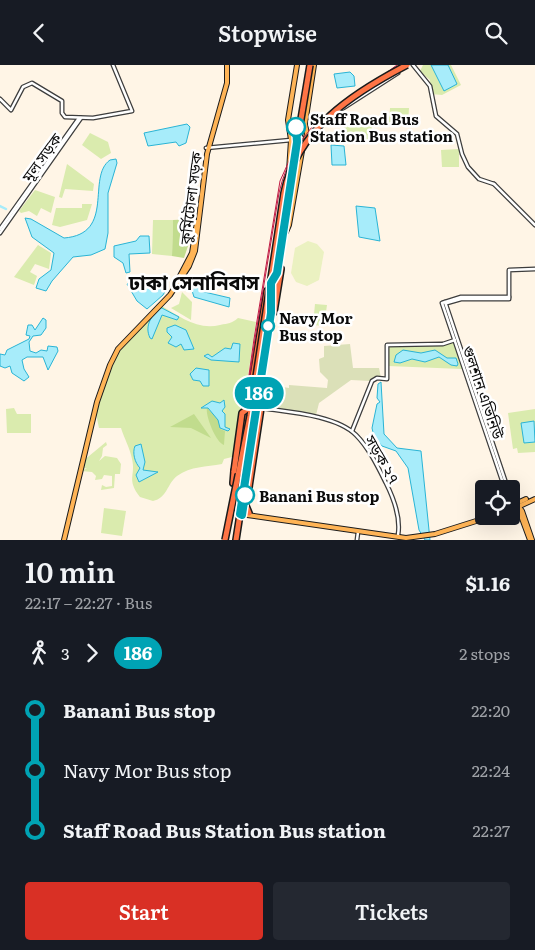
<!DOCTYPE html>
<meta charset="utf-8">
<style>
body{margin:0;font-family:Literata,"Noto Sans Bengali",serif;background:#242831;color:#f1f3f6;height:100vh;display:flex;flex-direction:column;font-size:19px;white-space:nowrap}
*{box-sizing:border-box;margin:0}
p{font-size:16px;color:#9ea1a6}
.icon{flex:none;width:28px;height:28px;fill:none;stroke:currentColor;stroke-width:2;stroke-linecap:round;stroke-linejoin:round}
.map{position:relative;height:475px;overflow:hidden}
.drawer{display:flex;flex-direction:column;background:#171b24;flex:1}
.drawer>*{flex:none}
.badge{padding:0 10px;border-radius:16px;font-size:18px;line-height:32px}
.controls{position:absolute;left:475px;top:415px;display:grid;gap:10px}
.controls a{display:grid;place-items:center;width:45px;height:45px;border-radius:5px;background:#171b24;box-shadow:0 5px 20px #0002;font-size:25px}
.map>.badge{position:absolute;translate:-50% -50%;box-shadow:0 0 0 2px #fff}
.legs{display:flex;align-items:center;gap:8px;height:55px;padding:0 25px;font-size:16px}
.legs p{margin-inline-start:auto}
.headline{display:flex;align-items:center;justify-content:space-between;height:85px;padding:0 25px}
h1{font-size:28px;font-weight:600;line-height:38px}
.button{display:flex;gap:10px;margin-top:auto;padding:10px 25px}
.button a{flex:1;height:58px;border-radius:5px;background:#d93025;color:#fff;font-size:20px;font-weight:600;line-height:58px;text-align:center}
.button a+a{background:#242831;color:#f1f3f6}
ul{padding:0 25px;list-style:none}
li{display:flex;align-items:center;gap:18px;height:60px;font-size:19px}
li i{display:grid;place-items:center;width:8px;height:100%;margin:0 6px;background:currentColor}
li i::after{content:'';width:12px;height:12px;margin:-6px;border:4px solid;border-radius:50%;background:#171b24}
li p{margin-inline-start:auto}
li:first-child i{background:linear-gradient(#0000 50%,currentColor 0)}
li:last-child i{background:linear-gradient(currentColor 50%,#0000 0)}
header{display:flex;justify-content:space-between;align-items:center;height:65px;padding:0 25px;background:#171b24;font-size:22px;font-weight:600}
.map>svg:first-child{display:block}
.green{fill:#daebae}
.forest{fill:#c1dc8d}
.cemetery{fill:#dbe0b8}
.pitch{fill:#ebf1c1}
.water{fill:#a7ecfa;stroke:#2ab4d5}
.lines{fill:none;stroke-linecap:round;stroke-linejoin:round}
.canal{stroke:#a7ecfa;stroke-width:2.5}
.minor-casing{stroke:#3d3d3d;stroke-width:5}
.major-casing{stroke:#1b1b1b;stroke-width:6}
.highway-casing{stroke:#1b1b1b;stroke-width:8}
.minor{stroke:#fff;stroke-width:2.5}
.major{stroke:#ffb456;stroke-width:4}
.highway{stroke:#fe7445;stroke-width:5}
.tram{stroke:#c01b44;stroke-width:1}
.rail{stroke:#c01b44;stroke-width:1}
.highway-bridge-casing{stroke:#1b1b1b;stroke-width:8;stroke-linecap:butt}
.highway-bridge{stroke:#fe7445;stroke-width:5}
.line-1-casing{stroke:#fff;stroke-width:11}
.line-1{stroke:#00a3b4;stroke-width:8}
.stop-1-dot{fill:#fff;stroke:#00a3b4;stroke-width:2.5}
.labels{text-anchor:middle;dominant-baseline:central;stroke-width:5;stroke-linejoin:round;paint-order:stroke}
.stop-label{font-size:15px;font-weight:bold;fill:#0a0a0a;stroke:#fff;text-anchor:start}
.street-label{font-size:15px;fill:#0a0a0a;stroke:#fff}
.district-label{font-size:20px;font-weight:bold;fill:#0a0a0a;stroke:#fff}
</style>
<header><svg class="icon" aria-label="back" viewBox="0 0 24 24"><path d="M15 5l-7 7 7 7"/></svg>Stopwise<svg class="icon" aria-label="search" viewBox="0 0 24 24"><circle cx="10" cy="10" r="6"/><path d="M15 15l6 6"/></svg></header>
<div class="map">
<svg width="535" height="475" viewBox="0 0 535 475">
<rect width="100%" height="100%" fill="#fff5e6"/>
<g class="green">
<polygon points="423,0 451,0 461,20 442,30 431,29 430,15 420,6"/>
<polygon points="390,43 409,43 408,58 389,58"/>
<polygon points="344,58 372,60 371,76 343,75"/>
<polygon points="90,68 108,77 111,88 101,94 82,80"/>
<polygon points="459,84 459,102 442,102 441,85"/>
<polygon points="67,99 94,119 93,126 65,124 62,133 59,132"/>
<polygon points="35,125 55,132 51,148 41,143 37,151 29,146 21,148 19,146"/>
<polygon points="82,139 92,139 87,155 60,162 52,160 56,143 82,143"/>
<polygon points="153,155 173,155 172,191 152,189"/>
<polygon points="38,180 51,188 49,204 35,199 30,207 37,211 34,220 14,212"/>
<polygon points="182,227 192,237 191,255 171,243 179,239"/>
<polygon points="315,239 327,240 324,261 313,260"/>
<path d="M160,240C179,251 198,266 220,260C229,258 231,259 238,253L256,257L236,391L224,394L222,399C206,402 191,401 177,411C167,419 167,433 153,436L140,432C126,414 136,411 132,394C130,383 124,373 121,363H99L96,349L98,336L117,286Z"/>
<polygon points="454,277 462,304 388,301 389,281"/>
<polygon points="14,343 17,349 31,349 31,368 7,368 6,344"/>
<polygon points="535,344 535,387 518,388 517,383 513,384 508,348"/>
<polygon points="106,377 107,380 103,383 102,391 99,396 105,391 117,393 121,399 120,409 115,409 114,423 101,425 102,420 106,422 112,421 112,411 104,410 102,414 95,415 96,411 92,407 81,406 87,403 80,404 83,396"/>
<polygon points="104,443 126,446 122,471 101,468"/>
</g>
<g class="forest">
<polygon points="193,154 190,175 184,193 172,191 173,155"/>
<path d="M207,343L219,355L220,364L225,366L224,380C216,378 205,350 207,343Z"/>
<polygon points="194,349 211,373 191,363 170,362"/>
</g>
<polygon class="cemetery" points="350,279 353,303 379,303 381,313 371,316 351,315 319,338 316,350 275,343 277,321 289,323 289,320 327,323 328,315 320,307 319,294 324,292 324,281"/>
<polygon class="pitch" points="308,176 317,179 324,187 319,215 307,221 296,217 291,208 295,183"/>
<g class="water">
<polygon points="431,0 448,0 457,19 444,26"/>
<polygon points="350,7 354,11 355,21 337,23 334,9"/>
<polygon points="187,59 190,62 186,78 179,81 176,77 148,81 144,68"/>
<polygon points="331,80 344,81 346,100 332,100"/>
<path d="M110,95L116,94L117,98L108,128V168L105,184L91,190L73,192L52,216L46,226L36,223L39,214L51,205L54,188L32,172L25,153L31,154L64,173C116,169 86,112 110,95Z"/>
<polygon points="356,141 375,143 380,176 359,172"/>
<polygon points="140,171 149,171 150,188 129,189 130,207 126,208 123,198 114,192 114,181 136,176"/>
<polygon points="149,213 161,214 158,225 164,221 167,223 163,230 147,244 137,236 127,219 132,217 143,222"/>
<polygon points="199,215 200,226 230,233 229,242 194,232 189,216"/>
<path d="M160,242L179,252L177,255L162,250L152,274L150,273C144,260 152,251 160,242Z"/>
<polygon points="43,253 46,255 46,263 41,270 33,271 29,277 30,286 36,288 41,285 47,286 48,281 57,282 58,286 48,305 43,292 27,292 22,295 24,304 29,312 24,316 12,308 10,301 5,303 0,301 0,289 5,290 7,285 29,274 30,271 26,270 28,260 32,260 35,265"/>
<polygon points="175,260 186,265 194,284 184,285 181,279 176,282 168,278 172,272 167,267 167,263"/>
<polygon points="233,278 240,279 239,297 211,295 204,291 208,289 212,292 225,283 231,284"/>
<polygon points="403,285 421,288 435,285 447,293 456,293 458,299 457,301 451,300 439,292 425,297 412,294 400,298 394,297 396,290"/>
<polygon points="196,303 209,305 209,321 203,321 200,316 193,315 190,309"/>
<polygon points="381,317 384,369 397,383 421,386 430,475 425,475 419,465 408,403 396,386 382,381 374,372 372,363 377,339 380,337 377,333 378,319"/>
<polygon points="224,335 225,342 222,346 225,349 225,362 230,364 228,366 220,363 218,355 208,343 201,343 212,336 220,338"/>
<polygon points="534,356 535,377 524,378 521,358"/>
<path d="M141,379L145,397L143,405L158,407L139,417L136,410L140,403C135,398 132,388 135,381Z"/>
</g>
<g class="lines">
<polyline class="canal" points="0,141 6,144"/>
<defs>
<g id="minor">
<polyline points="413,0 430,21 436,51 457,69 462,89 468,102 479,114 494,119"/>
<polyline points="0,34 11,45 23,22 32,18 62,36 62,48 65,52 93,53 132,46 113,0"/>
<polyline points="342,44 398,8"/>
<polyline points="206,83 291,75"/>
<polyline points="494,119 535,160"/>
<polyline points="0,164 79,53"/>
<polyline points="0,168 81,53"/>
<polyline points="445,237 508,424"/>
<polyline points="447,238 461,234 509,234 509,205 535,204"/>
<path d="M261,343C288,347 336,350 356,370C369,383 378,402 386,418C394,434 401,452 398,470"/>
<polyline points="352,366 372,316 377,313 387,314 387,280 443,279 455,275"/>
<polyline points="505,424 442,238 461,232 509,232"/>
<polyline points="511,433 516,438"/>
<polyline points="357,475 358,467"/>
</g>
<g id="major">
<polyline points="291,75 300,70 303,62"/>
<polyline points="304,79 307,69 305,59 314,0"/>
<polyline points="289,106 291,75 288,55 297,0"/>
<polyline points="286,167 289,160 302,86"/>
<polyline points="180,211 192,188 197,157"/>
<polyline points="516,438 522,446 532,475"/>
<polyline points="514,440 520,448 530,475"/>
<polyline points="511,441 526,434"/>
<polyline points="511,445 535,434"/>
<polyline points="240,449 406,473 435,469 492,451"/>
<polyline points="64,475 97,337 110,300 118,284 170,230 189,201 195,186 207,89 227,18 227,0"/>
</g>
<g id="highway">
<polyline points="274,247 281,204"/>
<polyline points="247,362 246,354 267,226"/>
<polyline points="233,418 234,406"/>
<polyline points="249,422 244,436 249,448"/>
<polyline points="236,475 271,248 271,218 277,208 287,140"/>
</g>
</defs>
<use href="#minor" class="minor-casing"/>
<use href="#major" class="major-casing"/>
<use href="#highway" class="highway-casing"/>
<use href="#minor" class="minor"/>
<use href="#major" class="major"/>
<use href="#highway" class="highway"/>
<polyline class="tram" points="226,475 254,274 280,116 294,85 312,62 397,0"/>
<path class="rail" d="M227,475L255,274L279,128C293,63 348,35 399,0"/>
<defs>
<g id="highway-bridge">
<polyline points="295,90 310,0"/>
<polyline points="287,140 293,106"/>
<polyline points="234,406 242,348 250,342 256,345 258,351"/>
<polyline points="249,422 261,343 258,318"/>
<path d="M225,475L250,351L284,128C297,64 353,28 407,0"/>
</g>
</defs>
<use href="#highway-bridge" class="highway-bridge-casing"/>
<use href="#highway-bridge" class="highway-bridge"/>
</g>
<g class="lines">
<defs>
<polyline id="line-1" points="245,430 242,450 240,449 271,248 271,218 277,208 297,77 296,62"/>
</defs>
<use href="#line-1" class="line-1-casing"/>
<use href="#line-1" class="line-1"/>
</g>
<g class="stop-1-dot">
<circle cx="296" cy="62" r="9"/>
<circle cx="268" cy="261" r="6"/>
<circle cx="245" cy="430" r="9"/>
</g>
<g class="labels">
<g class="stop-label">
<text x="310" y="53">Staff Road Bus<tspan x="310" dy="17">Station Bus station</tspan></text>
<text x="279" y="252">Navy Mor<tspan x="279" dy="17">Bus stop</tspan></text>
<text x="259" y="430">Banani Bus stop</text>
</g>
<g class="street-label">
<text transform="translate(41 92) rotate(-54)">মূল সড়ক</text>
<text transform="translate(190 133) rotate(-83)">কুর্মিটোলা সড়ক</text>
<text transform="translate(484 327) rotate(71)">গুলশান এভিনিউ</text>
<text transform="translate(383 394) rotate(60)">সড়ক ২৭</text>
</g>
<g class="district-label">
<text x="194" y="216">ঢাকা সেনানিবাস</text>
</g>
</g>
</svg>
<div class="controls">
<a><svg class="icon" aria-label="locate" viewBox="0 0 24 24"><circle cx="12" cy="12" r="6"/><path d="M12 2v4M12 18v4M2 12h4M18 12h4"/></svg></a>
</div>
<b class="badge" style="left:259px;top:328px;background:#00a3b4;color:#fff">186</b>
</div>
<section class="drawer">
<div class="headline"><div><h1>10 min</h1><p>22:17 – 22:27 · Bus</p></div><b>$1.16</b></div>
<div class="legs"><svg class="icon" aria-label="walk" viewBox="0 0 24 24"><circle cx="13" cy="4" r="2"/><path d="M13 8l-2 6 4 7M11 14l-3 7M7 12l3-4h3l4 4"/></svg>3<svg class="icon" aria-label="forward" viewBox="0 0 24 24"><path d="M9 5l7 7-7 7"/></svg><b class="badge" style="background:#00a3b4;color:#fff">186</b><p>2 stops</p></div>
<ul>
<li><i style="color:#00a3b4"></i><b>Banani Bus stop</b><p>22:20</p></li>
<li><i style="color:#00a3b4"></i><span>Navy Mor Bus stop</span><p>22:24</p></li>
<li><i style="color:#00a3b4"></i><b>Staff Road Bus Station Bus station</b><p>22:27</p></li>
</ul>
<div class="button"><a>Start</a><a>Tickets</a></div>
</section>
